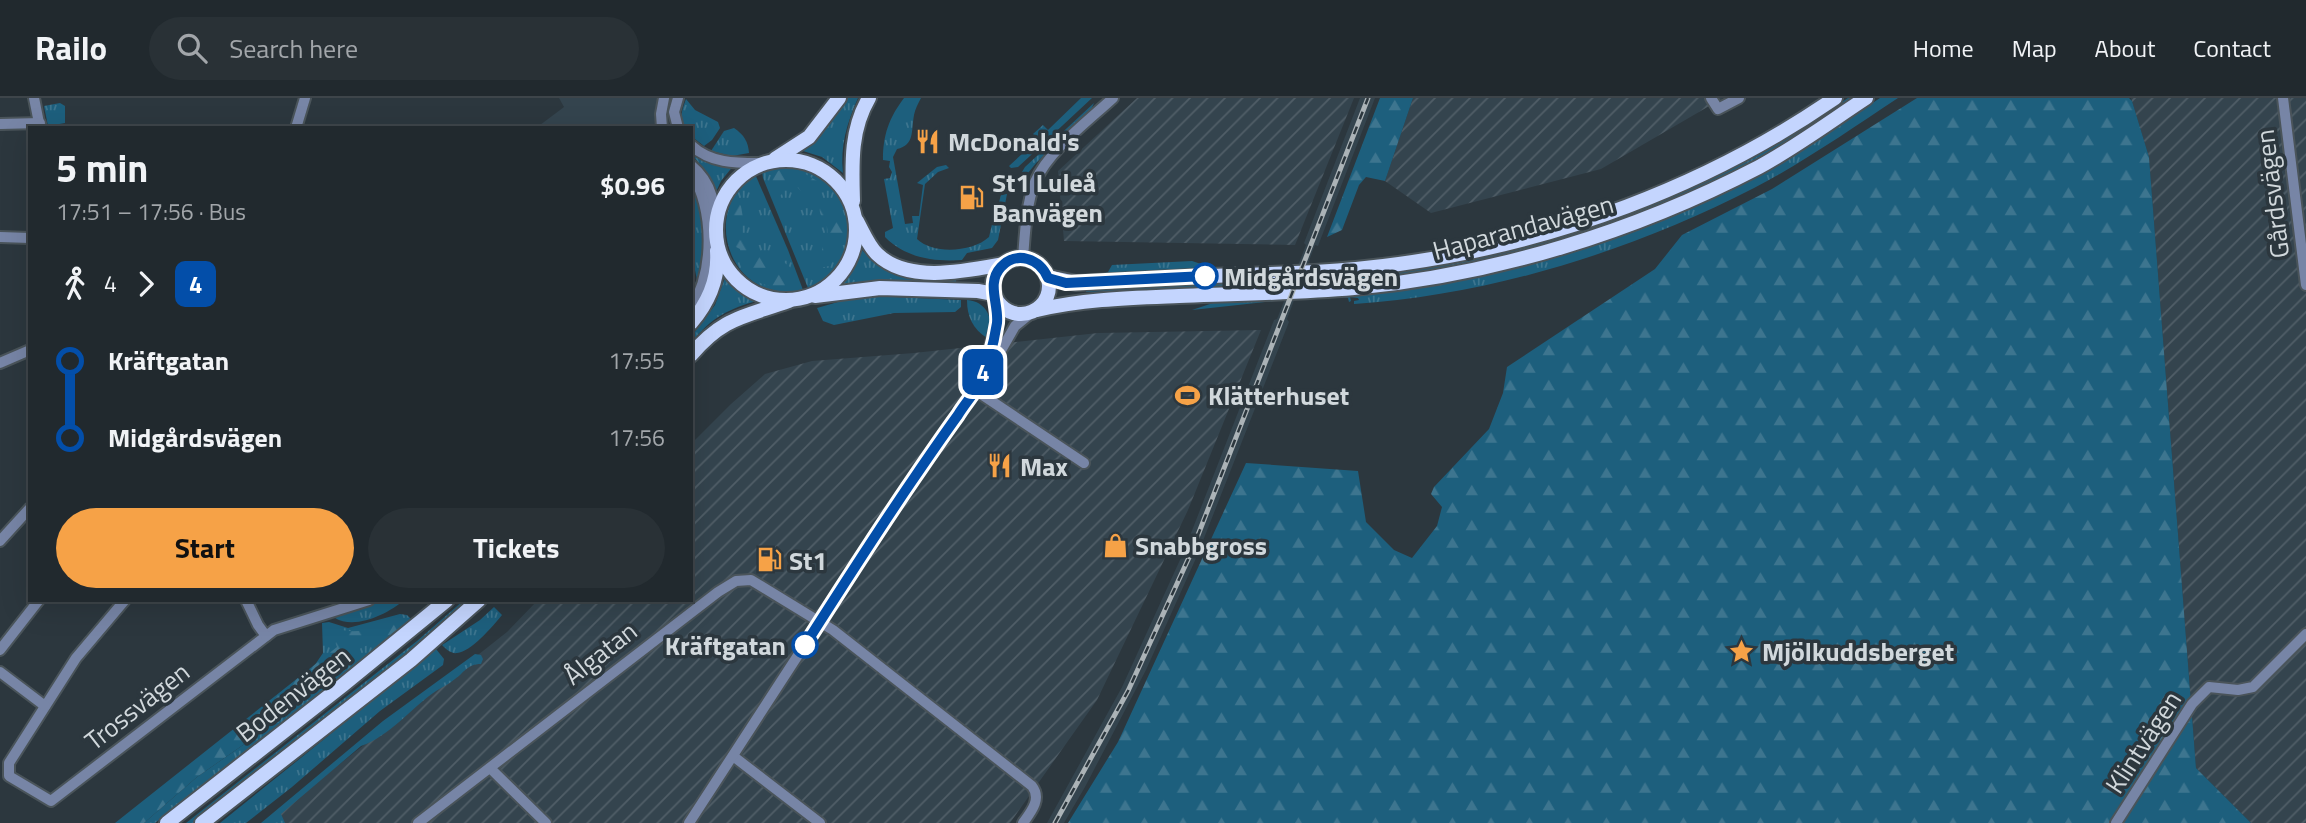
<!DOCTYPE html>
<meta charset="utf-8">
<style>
body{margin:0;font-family:"Titillium Web",sans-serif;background:#293136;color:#f1f3f6;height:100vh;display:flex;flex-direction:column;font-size:26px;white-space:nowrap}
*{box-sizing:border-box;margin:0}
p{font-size:23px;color:#a2a6aa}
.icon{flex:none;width:38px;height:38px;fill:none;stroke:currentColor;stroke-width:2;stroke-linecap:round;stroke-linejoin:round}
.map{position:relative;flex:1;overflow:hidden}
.side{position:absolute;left:28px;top:28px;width:665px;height:476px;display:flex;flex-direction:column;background:#21292e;border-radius:0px;box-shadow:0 7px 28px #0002,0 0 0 2px #3e454a}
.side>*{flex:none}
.badge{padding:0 14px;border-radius:10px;font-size:24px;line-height:46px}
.map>.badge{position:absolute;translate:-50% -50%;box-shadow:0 0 0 4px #fff}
.legs{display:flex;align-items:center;gap:10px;height:77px;padding:0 28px;font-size:23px}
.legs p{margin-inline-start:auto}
.headline{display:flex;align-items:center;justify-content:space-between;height:119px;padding:0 28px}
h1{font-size:38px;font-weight:700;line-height:52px}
.primary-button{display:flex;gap:14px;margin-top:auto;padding:14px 28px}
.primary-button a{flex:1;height:80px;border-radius:42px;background:#f6a247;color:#111;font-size:28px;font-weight:700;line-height:80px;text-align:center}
.primary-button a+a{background:#293136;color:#f1f3f6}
ul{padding:0 28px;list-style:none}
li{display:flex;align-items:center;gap:24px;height:77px;font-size:26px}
li i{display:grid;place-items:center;width:10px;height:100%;margin:0 9px;background:currentColor}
li i::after{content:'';width:18px;height:18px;margin:-9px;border:5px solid;border-radius:50%;background:#21292e}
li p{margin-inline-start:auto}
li:first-child i{background:linear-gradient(#0000 50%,currentColor 0)}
li:last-child i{background:linear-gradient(currentColor 50%,#0000 0)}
header{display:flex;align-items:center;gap:42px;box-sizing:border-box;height:98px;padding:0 35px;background:#21292e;border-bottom:2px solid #3e454a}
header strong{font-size:33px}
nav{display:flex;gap:38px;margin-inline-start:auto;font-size:24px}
.search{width:490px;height:63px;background:#293136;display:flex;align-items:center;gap:18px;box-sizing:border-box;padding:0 24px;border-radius:38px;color:#a2a6aa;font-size:26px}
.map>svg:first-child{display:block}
.built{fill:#34444e}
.industrial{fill:url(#industrial-furrows)}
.grass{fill:url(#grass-tufts)}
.forest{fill:url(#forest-firs)}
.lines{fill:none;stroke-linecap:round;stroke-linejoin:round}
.minor-casing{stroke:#4a545a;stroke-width:14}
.major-casing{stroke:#4a545a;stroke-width:18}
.minor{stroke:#7785a6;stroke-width:10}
.major{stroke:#c4d5fe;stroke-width:14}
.rail-casing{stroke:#abb3b7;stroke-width:5}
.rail{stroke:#2c373e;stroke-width:2.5;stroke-dasharray:8;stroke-linecap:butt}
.line-1-casing{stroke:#fff;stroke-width:16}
.line-1{stroke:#034ea9;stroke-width:10}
.stop-1-dot{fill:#fff;stroke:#034ea9;stroke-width:3.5}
.labels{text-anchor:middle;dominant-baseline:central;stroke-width:7;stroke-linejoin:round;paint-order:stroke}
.poi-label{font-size:26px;font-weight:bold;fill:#d1d8dc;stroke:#2c373e;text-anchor:start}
.street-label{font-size:26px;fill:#d1d8dc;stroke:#2c373e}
.stop-label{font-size:26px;font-weight:bold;fill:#d1d8dc;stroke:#2c373e;text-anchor:start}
</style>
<header>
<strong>Railo</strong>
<div class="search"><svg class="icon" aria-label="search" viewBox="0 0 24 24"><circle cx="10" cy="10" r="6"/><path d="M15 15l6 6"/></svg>Search here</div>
<nav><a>Home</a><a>Map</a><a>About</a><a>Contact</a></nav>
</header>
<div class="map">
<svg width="2306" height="725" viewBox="0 0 2306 725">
<defs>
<pattern id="industrial-furrows" width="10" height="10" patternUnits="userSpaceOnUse" patternTransform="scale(1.75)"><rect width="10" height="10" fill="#34444e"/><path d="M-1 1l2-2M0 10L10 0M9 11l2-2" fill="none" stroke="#505e67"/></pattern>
<pattern id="grass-tufts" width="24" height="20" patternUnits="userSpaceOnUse" patternTransform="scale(1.75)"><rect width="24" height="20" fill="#1d5f7d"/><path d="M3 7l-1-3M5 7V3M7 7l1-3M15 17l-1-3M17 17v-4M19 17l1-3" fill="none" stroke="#3d758f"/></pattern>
<pattern id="forest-firs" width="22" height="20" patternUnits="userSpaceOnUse" patternTransform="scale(1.75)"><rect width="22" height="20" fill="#1d5f7d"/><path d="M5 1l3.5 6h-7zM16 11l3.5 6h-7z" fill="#3d758f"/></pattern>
</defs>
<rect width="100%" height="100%" fill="#2c373e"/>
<g class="built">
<polygon points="559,0 659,0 656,18 658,30 536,30 564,9"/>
<polygon points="1360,0 1375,0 1318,148 1315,147 1287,221 1289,224 1197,458 1146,572 1085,689 1064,725 1047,725 1122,589 1184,453 1274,222 1277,221 1306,147 1304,145"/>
</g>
<g class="industrial">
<polygon points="1137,0 1354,0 1295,147 1064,143 1058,73"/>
<polygon points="1413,0 1723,0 1601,71 1431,115 1385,83"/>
<polygon points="2131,0 2306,0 2306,725 2251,725 2196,670 2149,59"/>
<polygon points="1261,232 1188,412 1097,602 1010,725 265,725 507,534 538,502 691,502 691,346 731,306 765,276 812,263 914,255 1098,235"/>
</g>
<g class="grass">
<path d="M848,0H858C847,25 840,48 843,75L822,59L803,53L820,39Z"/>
<path d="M904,0H921C918,6 915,11 914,17C911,33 915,47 897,51L893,59L905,126L913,125L912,118H919L923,87L917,85L937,69L946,67L949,70L938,74L925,86L917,141C933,157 973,154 989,139L993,122H997L996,115L1001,97L1007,96L998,142L992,150L967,155L962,162C934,164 906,160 885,139V134L893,130L884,81L890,80L892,74L889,69L890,63L883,62C883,37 889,20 904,0Z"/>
<polygon points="1081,0 1092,0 1048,41 1043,38 1039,42 1042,47 1018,69 1011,70 1009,68 1037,42 1033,36 1043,27 1048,32"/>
<path d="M1848,0H1857C1824,22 1792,43 1758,62C1619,138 1459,182 1301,185L1303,179C1497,177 1689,109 1848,0Z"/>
<path d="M1880,0H1898C1851,31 1804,64 1754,90C1631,153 1492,197 1354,206V203L1359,202L1358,200L1350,199L1351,203L1349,204L1348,200L1339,198C1379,194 1420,189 1460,182C1613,153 1752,87 1880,0Z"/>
<path d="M686,1L695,12L718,24L720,30L712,42L704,48L691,38V30H685C679,19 682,12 686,1Z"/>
<polygon points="60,5 65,8 65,25 48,28 44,8"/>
<polygon points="1094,5 1090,14 1037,64 1023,81 1016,84 1025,69"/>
<path d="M734,30C744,37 748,43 749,55L732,58L711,53L724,33Z"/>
<polygon points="691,52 734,67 721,83 716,94 709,77 691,56"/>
<path d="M777,68C850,61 877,163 808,190L763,80L762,73Z"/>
<path d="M755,76L788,152L803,192C730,208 698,113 755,76Z"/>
<path d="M691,83C712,126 704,161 691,204V192L697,182L695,172H691V147L694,137L691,133Z"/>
<path d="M861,151C891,182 914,182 956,181V184L880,183L840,187L848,178Z"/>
<polygon points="1192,163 1201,166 1201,169 1186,173 1100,176 1108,174 1112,167"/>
<path d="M726,177L736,188L760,202C728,211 712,219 691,245V239L715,207Z"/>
<polygon points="1293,181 1291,186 1086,194 1086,193 1113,189"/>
<polygon points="871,198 961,202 961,209 955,214 894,215 834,227 823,223 817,210 852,200"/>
<polygon points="1286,199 1284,202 1192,212 1216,204"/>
<path d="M967,202C986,203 996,222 987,240C973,231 967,219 967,202Z"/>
<path d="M381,502H404C388,516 355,532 335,520Z"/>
<path d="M464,502H470C384,583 286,652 193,725H186L417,543Z"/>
<path d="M494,509L502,517C493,528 471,554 457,555C451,556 446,551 442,547L480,522Z"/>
<polygon points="400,516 407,517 412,522 155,725 144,725 197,679 256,638 276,621 289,599 299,590 323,555 322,525 329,524 348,530"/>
<polygon points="436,551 444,561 443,567 380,613 292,689 246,725 220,725"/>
<path d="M475,556L481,557L483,561L481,566C467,566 464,575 455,581C449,586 442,589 436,593C411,610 390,638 361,648L281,716L285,725H261L383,623Z"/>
</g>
<g class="forest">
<polygon points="1380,0 1413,0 1385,83 1366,79 1359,87 1342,132 1327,139"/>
<polygon points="1917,0 2129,0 2132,3 2149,59 2196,670 2251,725 1068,725 1118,644 1246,365 1358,373 1366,424 1394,452 1412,460 1437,428 1442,409 1431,396 1434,389 1489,331 1503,295 1507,269 1655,171 1682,137 1772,91"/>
<polygon points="783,70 799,72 822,86 810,95 803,95 798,90 791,89 788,85 785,85 783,95 779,99 773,92 771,77"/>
<path d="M737,100L740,102L743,120L741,125L742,136L751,145L749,148C763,159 780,158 792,171L791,188C776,193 749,185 741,168C740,164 741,156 740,151L732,147C726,132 726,113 737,100Z"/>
<path d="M825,102L838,107C848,129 844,149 829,168L811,172L808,165L822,155V146L828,141C827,137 828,133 827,129C823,118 814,113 825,102Z"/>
<path d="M401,522L397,533L353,554L318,590H299L289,599L276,621L256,638L197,679L144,725H115L337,549L331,533L336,530C359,539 378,527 401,522Z"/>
</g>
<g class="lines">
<defs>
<g id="minor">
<polyline points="34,0 40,30"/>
<polyline points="1711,0 1718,11 1739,0"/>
<polyline points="2283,0 2306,187"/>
<polyline points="0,26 40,25"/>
<polyline points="296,30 305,0"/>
<polyline points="662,30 661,16 664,0"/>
<polyline points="678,30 674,14 678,0"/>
<path d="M691,47C711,66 738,65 763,65"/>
<path d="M691,67C713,85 715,107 716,134"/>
<path d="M691,73C714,113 715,171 691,211"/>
<polyline points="0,139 30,140"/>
<path d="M1023,160C1025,135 1026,107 1035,84C1048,53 1088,23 1113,0"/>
<polyline points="0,265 30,252"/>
<polyline points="984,270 997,224 997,202"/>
<polyline points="975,292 1084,365"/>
<polyline points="0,443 30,410"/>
<polyline points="125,502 76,560 9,665 9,678 51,703 274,532 369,502"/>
<polyline points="246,502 258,527 266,538"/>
<polyline points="0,552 39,502"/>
<polyline points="0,574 45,608"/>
<polyline points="733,658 820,725"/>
<polyline points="490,670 546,725"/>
<path d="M418,725L718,494L736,483L751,482L833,532L1032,688C1042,701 1031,714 1023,725"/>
<polyline points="689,725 895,408 999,256 1015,228 1031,215"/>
<polyline points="2116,725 2192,606 2209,589 2238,592 2253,589 2306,536"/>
</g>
<g id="major">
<polyline points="775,61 809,39 839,0"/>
<circle cx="786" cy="132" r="70"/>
<path d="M853,103C852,67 850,32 869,0"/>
<path d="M857,123C863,134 868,147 877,156C908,186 966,173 1004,166"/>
<circle cx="1021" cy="188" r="28"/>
<path d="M1048,179L1076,185C1120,183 1164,180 1209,178C1272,176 1336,175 1399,166C1554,145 1706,89 1835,0"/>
<polyline points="815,198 880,190 978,193 994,196"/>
<path d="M1037,212C1084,201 1130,200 1179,198C1237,196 1296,195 1354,190C1495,177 1634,134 1759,69C1796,49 1831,23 1866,0"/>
<path d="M691,225C709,204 719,181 717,153"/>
<path d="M691,257C723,219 744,219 789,203"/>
<polyline points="167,725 343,587 447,502"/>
<polyline points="202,725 411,562 479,502"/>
</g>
</defs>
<use href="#minor" class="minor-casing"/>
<use href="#major" class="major-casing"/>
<use href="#minor" class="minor"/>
<use href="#major" class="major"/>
<defs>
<polyline id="rail" points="1055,725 1128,593 1191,455 1368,0"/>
</defs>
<use href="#rail" class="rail-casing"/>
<use href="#rail" class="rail"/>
</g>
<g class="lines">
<defs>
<path id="line-1" d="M805,547C840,492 875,437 912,383C927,361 942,339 958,317C964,307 973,297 979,286C988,268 994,244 997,225C999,206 986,185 1001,169C1017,152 1040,161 1048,180L1066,185L1205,178"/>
</defs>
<use href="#line-1" class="line-1-casing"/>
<use href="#line-1" class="line-1"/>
</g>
<defs>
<symbol id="restaurant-bare" viewBox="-9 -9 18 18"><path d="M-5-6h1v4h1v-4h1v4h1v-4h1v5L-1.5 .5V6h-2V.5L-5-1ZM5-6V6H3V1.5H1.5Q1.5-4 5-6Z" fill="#f6a247" stroke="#2c373e" stroke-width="2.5" paint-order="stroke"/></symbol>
<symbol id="fuel-bare" viewBox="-9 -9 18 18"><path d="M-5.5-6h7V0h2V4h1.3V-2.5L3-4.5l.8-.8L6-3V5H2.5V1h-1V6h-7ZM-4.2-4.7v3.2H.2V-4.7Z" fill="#f6a247" stroke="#2c373e" stroke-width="2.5" paint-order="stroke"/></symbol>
<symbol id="stadium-bare" viewBox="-9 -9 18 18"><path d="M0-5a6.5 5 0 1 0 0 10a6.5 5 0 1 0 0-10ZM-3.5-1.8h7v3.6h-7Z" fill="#f6a247" stroke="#2c373e" stroke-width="2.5" paint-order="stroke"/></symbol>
<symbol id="shop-bare" viewBox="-9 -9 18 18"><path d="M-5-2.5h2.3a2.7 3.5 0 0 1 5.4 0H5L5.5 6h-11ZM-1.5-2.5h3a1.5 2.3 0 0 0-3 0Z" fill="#f6a247" stroke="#2c373e" stroke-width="2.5" paint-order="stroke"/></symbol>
<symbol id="sight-bare" viewBox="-9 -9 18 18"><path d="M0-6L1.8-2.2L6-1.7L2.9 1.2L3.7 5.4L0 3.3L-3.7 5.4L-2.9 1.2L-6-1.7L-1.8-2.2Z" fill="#f6a247" stroke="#2c373e" stroke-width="2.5" paint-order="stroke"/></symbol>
</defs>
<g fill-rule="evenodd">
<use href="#restaurant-bare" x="910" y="26" width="35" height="35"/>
<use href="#fuel-bare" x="954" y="82" width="35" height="35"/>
<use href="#stadium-bare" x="1170" y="280" width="35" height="35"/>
<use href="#restaurant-bare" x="982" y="350" width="35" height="35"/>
<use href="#shop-bare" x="1098" y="430" width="35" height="35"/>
<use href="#fuel-bare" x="752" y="444" width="35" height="35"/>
<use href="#sight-bare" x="1724" y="536" width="35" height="35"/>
</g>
<g class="stop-1-dot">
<circle cx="1205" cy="178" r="12"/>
<circle cx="805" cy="547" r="12"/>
</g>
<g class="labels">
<g class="poi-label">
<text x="948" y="43">McDonald's</text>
<text x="992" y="84">St1 Luleå<tspan x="992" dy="30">Banvägen</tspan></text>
<text x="1208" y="297">Klätterhuset</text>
<text x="1020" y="368">Max</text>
<text x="1135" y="447">Snabbgross</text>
<text x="789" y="462">St1</text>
<text x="1762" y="553">Mjölkuddsberget</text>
</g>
<g class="street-label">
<text transform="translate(2272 96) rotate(-97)">Gårdsvägen</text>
<text transform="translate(1523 129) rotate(-15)">Haparandavägen</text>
<text transform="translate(600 555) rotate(-38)">Ålgatan</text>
<text transform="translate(293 596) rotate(-38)">Bodenvägen</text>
<text transform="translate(137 608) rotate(-38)">Trossvägen</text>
<text transform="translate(2143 644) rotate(-57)">Klintvägen</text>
</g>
<g class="stop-label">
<text x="1224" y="178">Midgårdsvägen</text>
<text x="786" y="547" text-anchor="end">Kräftgatan</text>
</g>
</g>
</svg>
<b class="badge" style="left:983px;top:274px;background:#034ea9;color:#fff">4</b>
<section class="side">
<div class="headline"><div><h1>5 min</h1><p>17:51 – 17:56 · Bus</p></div><b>$0.96</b></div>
<div class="legs"><svg class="icon" aria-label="walk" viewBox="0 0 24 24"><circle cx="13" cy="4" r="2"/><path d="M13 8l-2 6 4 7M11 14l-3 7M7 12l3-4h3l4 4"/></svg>4<svg class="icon" aria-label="forward" viewBox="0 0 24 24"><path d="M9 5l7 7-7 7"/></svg><b class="badge" style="background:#034ea9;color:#fff">4</b></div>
<ul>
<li><i style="color:#034ea9"></i><b>Kräftgatan</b><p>17:55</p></li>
<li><i style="color:#034ea9"></i><b>Midgårdsvägen</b><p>17:56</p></li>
</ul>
<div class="primary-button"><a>Start</a><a>Tickets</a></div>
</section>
</div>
